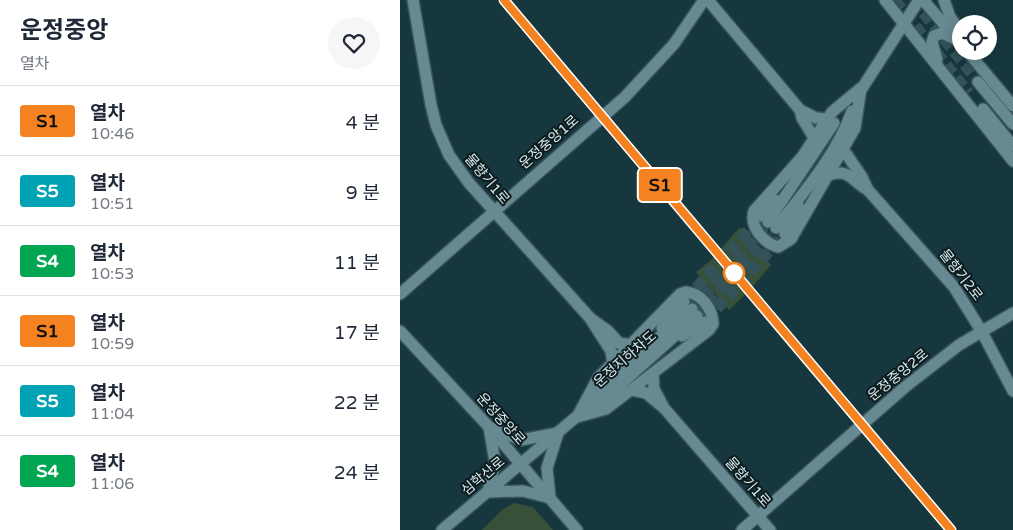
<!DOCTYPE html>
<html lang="ko">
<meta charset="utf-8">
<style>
body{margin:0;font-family:"Varela Round","Noto Sans KR",sans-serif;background:#f6f6f7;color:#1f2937;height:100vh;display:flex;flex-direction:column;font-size:19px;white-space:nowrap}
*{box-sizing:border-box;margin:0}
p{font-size:16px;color:#747a83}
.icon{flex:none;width:28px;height:28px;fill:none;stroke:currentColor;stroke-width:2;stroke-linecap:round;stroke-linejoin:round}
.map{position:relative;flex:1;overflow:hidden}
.panel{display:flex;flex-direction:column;background:#fff;width:400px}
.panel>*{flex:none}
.badge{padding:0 10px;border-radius:4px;font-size:18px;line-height:32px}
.controls{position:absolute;left:552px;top:15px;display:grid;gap:10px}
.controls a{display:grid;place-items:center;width:45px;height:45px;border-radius:50%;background:#fff;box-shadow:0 2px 12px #0003;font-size:25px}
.map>.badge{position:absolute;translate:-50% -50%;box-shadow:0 0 0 2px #fff}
.round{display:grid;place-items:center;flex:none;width:52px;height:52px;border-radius:26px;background:#f6f6f7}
.summary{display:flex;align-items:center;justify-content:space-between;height:85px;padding:0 20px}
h1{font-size:24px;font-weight:700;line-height:38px}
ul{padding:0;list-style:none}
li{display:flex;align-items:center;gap:15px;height:70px;padding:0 20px;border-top:1px solid #e0e1e3}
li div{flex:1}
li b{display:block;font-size:19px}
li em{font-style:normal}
li .badge{min-width:55px;font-weight:700;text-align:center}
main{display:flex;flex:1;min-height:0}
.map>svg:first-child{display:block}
.green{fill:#37503a}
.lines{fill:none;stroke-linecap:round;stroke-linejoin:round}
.secondary-tunnel{stroke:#335259;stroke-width:11;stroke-dasharray:11 5.5;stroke-linecap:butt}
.secondary-casing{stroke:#385359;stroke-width:14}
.secondary{stroke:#678991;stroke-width:11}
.line-casing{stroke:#fff;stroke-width:11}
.line{stroke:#f58220;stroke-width:8}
.stop-dot{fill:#fff;stroke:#f58220;stroke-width:2.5}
.labels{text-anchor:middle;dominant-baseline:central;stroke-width:4;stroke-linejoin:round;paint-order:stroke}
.street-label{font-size:14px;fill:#d9ebef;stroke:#0e1c1f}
</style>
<main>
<section class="panel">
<div class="summary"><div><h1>운정중앙</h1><p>열차</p></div><a class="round"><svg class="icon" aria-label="heart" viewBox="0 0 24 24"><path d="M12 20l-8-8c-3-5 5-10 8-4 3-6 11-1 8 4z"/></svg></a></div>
<ul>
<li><span class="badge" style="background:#f58220;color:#111">S1</span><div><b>열차</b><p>10:46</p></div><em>4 분</em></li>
<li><span class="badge" style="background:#00a3b4;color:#fff">S5</span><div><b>열차</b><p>10:51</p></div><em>9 분</em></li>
<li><span class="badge" style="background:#00a651;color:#fff">S4</span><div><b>열차</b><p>10:53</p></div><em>11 분</em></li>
<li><span class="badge" style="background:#f58220;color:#111">S1</span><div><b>열차</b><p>10:59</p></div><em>17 분</em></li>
<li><span class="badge" style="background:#00a3b4;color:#fff">S5</span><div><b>열차</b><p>11:04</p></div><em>22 분</em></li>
<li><span class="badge" style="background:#00a651;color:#fff">S4</span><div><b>열차</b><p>11:06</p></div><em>24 분</em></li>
</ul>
</section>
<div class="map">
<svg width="613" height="530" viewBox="0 0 613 530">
<rect width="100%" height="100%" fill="#16373e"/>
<g class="green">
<polygon points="340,227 371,265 348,292 329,310 296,272 310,261"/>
<polygon points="114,503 133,507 153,530 82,530 103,509"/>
</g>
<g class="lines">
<g class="secondary-tunnel">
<polyline points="495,0 569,93"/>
<polyline points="513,0 578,82"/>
<polyline points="285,300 360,217"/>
<polyline points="292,309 368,222"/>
<polyline points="297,316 376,228"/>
<polyline points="306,321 385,234"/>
</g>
<defs>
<g id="secondary">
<polyline points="13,0 31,105 36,125 49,155 69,183 190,318"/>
<polyline points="308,0 400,110"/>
<polyline points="485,0 613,161"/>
<polyline points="523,0 554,36"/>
<polyline points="544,0 550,17 561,32"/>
<polyline points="567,51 613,106"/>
<polyline points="537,59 532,42 534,36 542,33 557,40"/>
<polyline points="578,82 613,124"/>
<path d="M461,88L455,128L391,239L378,247C364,243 349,227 354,211L402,157L432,112Z"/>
<polyline points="459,93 519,0"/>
<polyline points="583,109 613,146"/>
<polyline points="414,138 402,118 400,110 416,118 427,119"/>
<path d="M428,175C450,168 450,180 468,190L462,177L443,149"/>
<polyline points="468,190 554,287 582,332 613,391"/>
<polyline points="361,216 375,200"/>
<polyline points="368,222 434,123"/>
<path d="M376,228C404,192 437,154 452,111"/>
<polyline points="385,234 399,207"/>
<path d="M286,292C301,293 313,309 313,324L309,330L206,409L177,417L198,378L280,294Z"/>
<polyline points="0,294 225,97 274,44 304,0"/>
<polyline points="292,309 205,384 189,407 211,393 297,316"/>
<polyline points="262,328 284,301"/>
<polyline points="0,331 89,427 177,530"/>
<polyline points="282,336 305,322"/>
<polyline points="213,364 211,351 190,318 208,331 219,343 231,345"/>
<polyline points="232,390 246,393 264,408 254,389 253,374"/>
<polyline points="264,408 370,530"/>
<polygon points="89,427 121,440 158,433 147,468 150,498 123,491 88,492 95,462"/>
<polyline points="42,530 182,412"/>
<polyline points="342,530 505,387 559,345 613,313"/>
</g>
</defs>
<use href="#secondary" class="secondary-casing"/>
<use href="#secondary" class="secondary"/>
</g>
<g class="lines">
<defs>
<polyline id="line" points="104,0 551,530"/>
</defs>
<use href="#line" class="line-casing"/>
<use href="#line" class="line"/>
</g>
<circle class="stop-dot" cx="334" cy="273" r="10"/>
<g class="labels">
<g class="street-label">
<text transform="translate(149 142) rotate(-41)">운정중앙1로</text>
<text transform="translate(87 179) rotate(50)">물향기1로</text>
<text transform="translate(561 275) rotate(52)">물향기2로</text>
<text transform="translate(225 359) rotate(-41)">운정지하차도</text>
<text transform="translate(498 375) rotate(-39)">운정중앙2로</text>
<text transform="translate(101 419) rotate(48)">운정중앙로</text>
<text transform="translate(83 476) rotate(-40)">심학산로</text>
<text transform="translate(348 482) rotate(49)">물향기1로</text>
</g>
</g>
</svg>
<div class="controls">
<a><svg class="icon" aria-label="locate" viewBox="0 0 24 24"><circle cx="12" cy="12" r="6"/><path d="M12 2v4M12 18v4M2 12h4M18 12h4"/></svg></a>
</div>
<b class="badge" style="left:260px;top:185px;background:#f58220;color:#111">S1</b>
</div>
</main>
